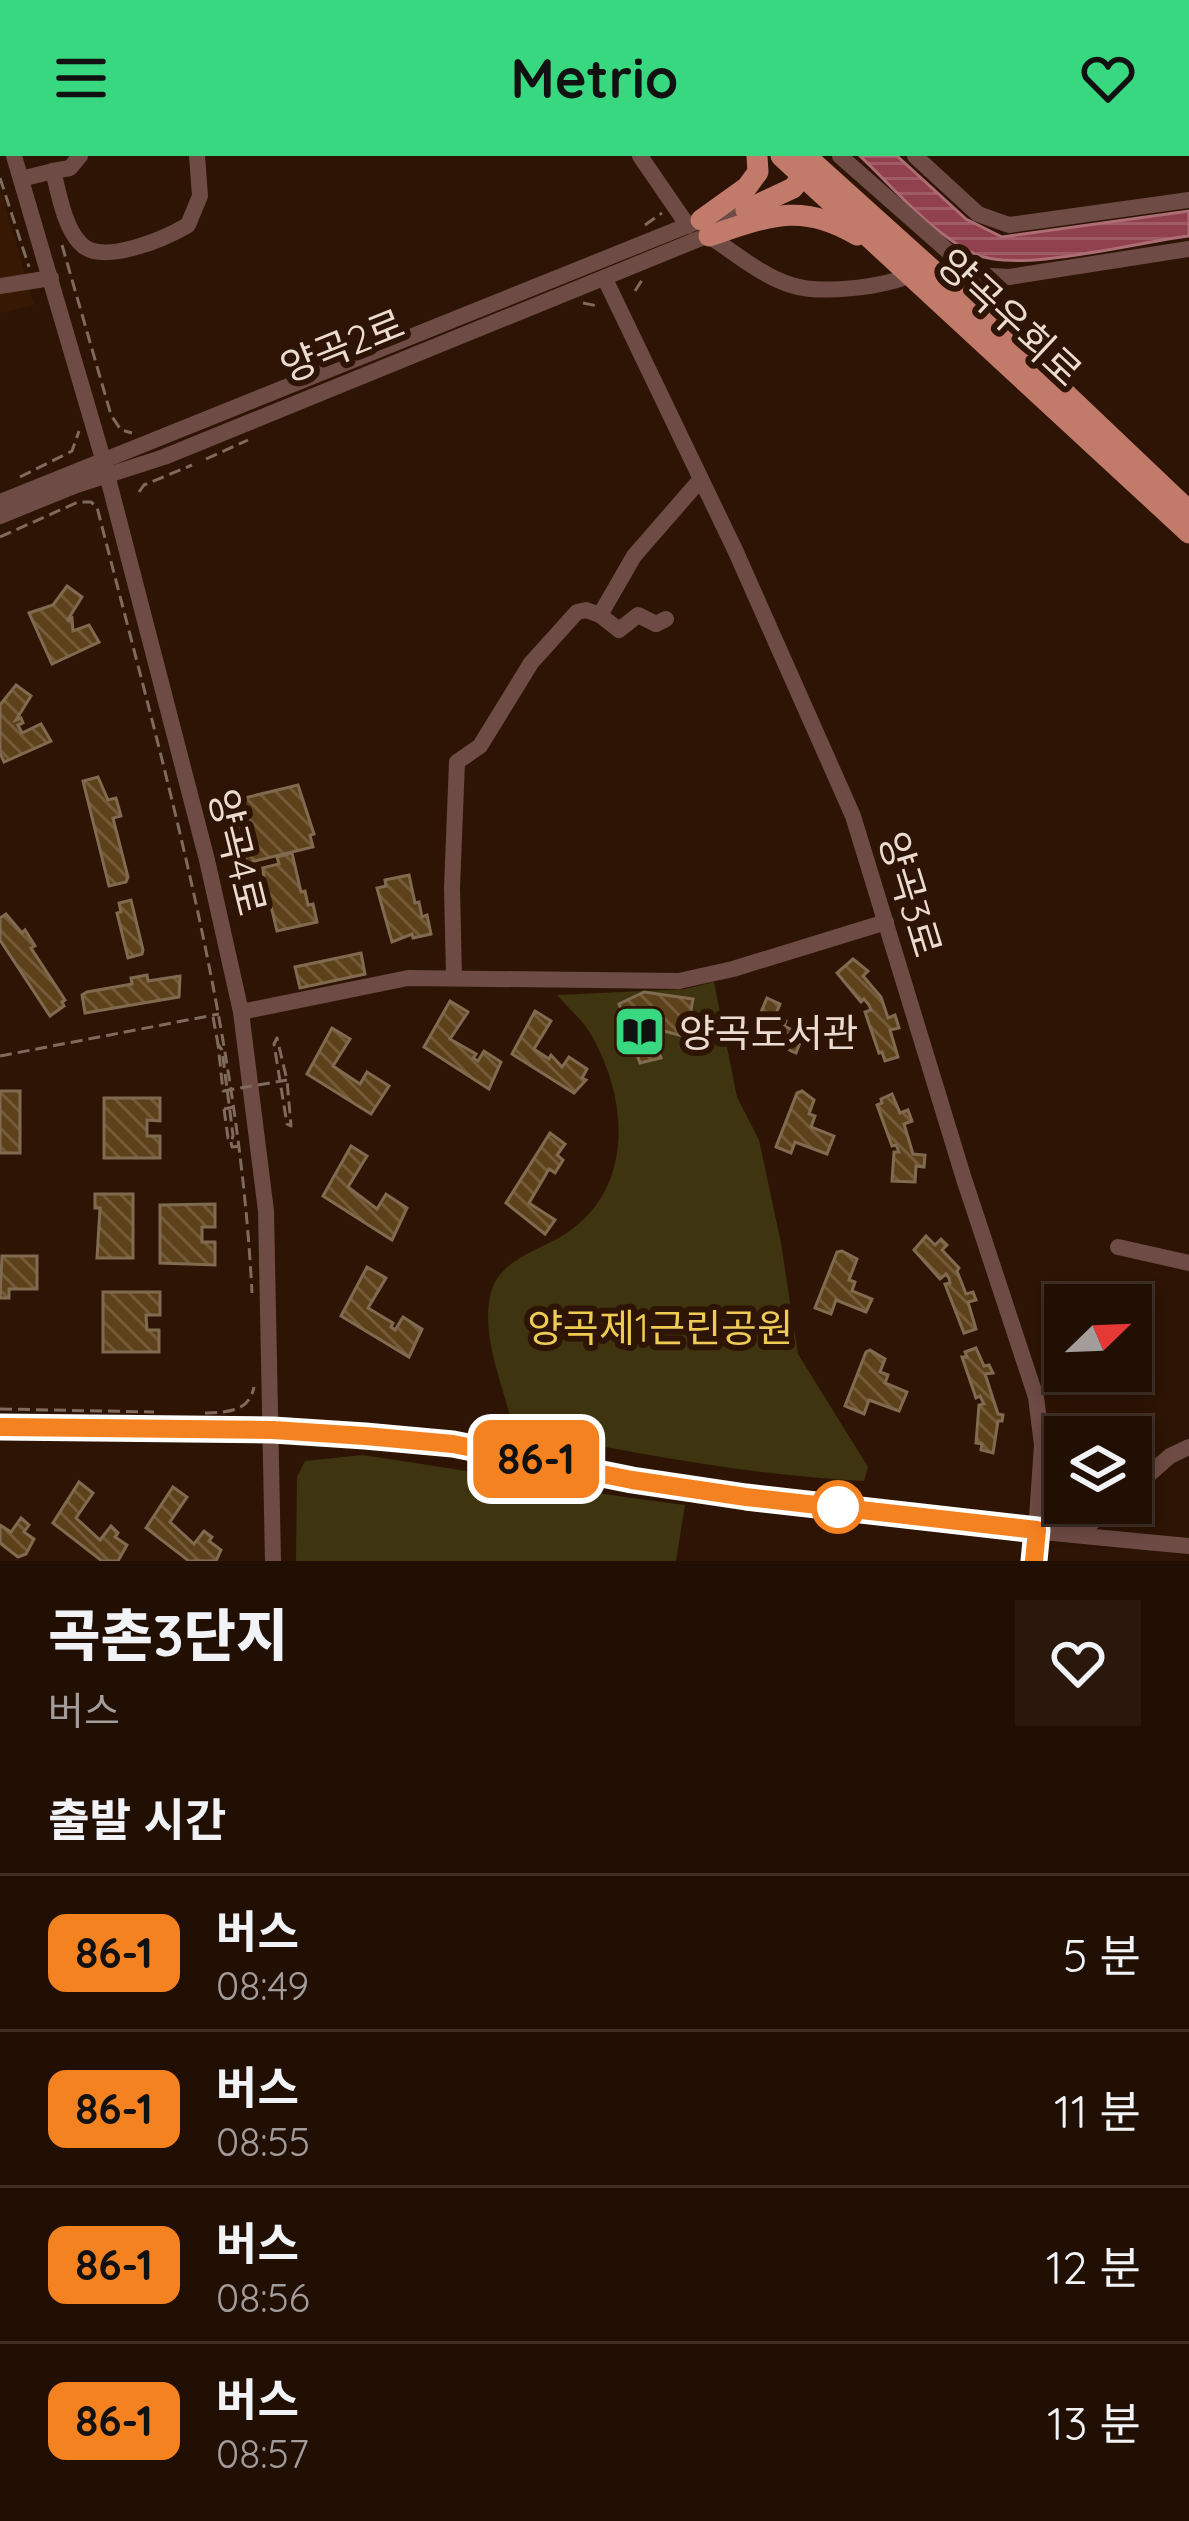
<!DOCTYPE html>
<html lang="ko">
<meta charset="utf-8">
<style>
body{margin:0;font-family:Quicksand,"Noto Sans KR",sans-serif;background:#2a180d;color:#f1f3f6;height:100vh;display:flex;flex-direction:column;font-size:45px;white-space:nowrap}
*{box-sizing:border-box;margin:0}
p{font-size:39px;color:#a29c9a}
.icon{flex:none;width:66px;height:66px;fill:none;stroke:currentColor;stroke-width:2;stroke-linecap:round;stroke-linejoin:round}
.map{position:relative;height:1405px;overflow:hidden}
.panel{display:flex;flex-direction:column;background:#220f03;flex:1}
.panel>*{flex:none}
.badge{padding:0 24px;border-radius:18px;font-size:42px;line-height:78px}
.needle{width:78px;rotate:67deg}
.controls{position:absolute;left:1044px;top:1128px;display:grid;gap:24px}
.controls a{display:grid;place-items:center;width:108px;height:108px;border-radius:0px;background:#220f03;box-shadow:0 6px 18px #0003,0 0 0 3px #3f2f25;font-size:60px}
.map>.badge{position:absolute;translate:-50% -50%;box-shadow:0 0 0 6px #fff}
h2{padding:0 48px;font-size:45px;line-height:108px}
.round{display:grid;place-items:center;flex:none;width:126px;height:126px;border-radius:0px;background:#2a180d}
.head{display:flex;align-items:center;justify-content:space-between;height:204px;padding:0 48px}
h1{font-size:57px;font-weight:800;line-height:90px}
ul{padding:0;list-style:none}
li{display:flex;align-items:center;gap:36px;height:156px;padding:0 48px;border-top:3px solid #3f2f25}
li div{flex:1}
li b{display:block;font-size:45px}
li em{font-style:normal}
li .badge{min-width:132px;font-weight:700;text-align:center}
header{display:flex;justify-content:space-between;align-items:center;height:156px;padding:0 48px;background:#38d880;color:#111;font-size:54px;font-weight:800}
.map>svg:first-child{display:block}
.built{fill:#371903}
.park{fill:#3e3410}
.water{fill:url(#water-rules);stroke:#ac6e74;stroke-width:3}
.building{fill:url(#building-back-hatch);stroke:#816b50;stroke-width:3}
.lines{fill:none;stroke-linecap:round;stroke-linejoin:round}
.path{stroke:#7f6a5c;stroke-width:3;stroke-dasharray:12 6;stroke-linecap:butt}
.minor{stroke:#6e4b44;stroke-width:16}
.major{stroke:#c27a6b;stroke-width:21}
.path-bridge{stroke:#7f6a5c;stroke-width:3;stroke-dasharray:12 6;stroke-linecap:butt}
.line-casing{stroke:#fff;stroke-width:27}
.line{stroke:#f58220;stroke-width:18}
.stop-dot{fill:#fff;stroke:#f58220;stroke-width:6}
.labels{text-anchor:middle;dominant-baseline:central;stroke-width:12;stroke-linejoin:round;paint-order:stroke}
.street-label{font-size:39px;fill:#ecdbd0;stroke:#2d1404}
.poi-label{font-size:39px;fill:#ecdbd0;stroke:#2d1404;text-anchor:start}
.park-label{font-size:39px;fill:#edcb55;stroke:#2d1404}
</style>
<header><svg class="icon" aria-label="menu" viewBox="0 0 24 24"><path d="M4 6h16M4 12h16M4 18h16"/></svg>Metrio<svg class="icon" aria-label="heart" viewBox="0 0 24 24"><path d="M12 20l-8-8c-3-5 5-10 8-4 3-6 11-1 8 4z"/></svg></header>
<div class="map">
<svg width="1189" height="1405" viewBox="0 0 1189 1405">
<defs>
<pattern id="water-rules" width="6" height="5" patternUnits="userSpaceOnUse" patternTransform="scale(3)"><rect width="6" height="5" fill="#91404d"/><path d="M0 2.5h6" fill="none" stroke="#a15b66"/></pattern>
<pattern id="building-back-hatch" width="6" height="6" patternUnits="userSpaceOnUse" patternTransform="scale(3)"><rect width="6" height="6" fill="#5d411a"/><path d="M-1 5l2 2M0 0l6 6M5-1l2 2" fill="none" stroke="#745c3a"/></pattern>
</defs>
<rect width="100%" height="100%" fill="#2d1404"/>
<polygon class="built" points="0,32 34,149 0,157"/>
<g class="park">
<path d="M714,826L737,941L759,984L781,1087L798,1198L868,1311L864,1325C744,1318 630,1298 513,1271C503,1228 480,1180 491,1136C500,1104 537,1095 562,1080C634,1036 629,947 593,882C585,866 569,853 557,839L685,833Z"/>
<path d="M362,1299C470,1314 577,1336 685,1349L676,1405H296L297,1321L305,1305Z"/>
</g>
<path class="water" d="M860,0H897L966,63L1002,81L1189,55V80C1136,86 1019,118 975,98C932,78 894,32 860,0Z"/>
<g class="building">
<polygon points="67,430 82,441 67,465 72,462 73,475 89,469 99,486 52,508 29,457 53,449"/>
<polygon points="16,529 31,540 16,564 21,562 23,567 18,569 22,577 41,568 51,585 4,606 0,597 0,549"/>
<polygon points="98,621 108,644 116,642 121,660 113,662 128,721 126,726 109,730 83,625"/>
<polygon points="298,629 314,678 310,679 313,691 247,707 243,693 236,695 232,645"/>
<polygon points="292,697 301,736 305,735 308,749 313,748 317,766 277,775 262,712 279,708 277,701"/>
<polygon points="409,719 415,747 419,746 422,761 427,759 431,778 413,782 412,778 392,786 377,732 386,730 385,724"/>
<polygon points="131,744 143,794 142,798 128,802 117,757 121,756 119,747"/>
<polygon points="6,758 22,777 25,774 35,790 31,792 65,844 62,846 64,850 50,860 0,784 0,762"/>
<polygon points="361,797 365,818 300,832 295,811"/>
<polygon points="853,803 868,815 863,820 881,841 888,862 895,859 899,872 890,874 898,901 885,905 882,896 879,897 865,856 871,854 869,849 864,843 861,846 837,817"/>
<polygon points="147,819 148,825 180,820 179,841 85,857 82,839 87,836 132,828 131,822"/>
<polygon points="644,836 693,843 686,881 649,871 661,902 640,907 619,848"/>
<polygon points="767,842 780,848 775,860 786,865 784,870 803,879 796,897 767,884 763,892 748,886"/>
<polygon points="450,845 468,856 450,883 476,898 473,902 478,905 484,895 501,906 489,933 424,891"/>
<polygon points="535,855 551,865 534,893 549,903 551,899 562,911 569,901 587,913 582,922 586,924 574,937 512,898"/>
<polygon points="332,872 350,883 333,910 360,928 367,916 389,930 371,958 307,918"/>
<rect x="0" y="935" width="20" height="62"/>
<polygon points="802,935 814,944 809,958 815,960 811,971 834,980 827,998 795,986 791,997 776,991 797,937"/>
<polygon points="892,938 900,957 908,954 912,965 904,968 913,998 925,999 924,1011 916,1010 915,1026 892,1025 894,996 899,996 896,989 892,990 877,949 882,947 881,943"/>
<polygon points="104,942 160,942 160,965 147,964 147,980 160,980 160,1002 104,1002"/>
<polygon points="550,977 565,988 557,999 563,1004 555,1017 549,1013 529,1047 555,1064 545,1078 506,1047"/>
<polygon points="351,990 367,1000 348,1031 377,1053 386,1038 407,1052 392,1084 323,1040"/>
<polygon points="95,1038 133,1038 133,1102 97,1102 100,1052 95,1052"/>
<polygon points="215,1048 215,1071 202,1071 202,1086 215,1086 215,1109 160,1107 160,1049"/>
<polygon points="926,1080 935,1089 941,1083 947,1089 942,1094 959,1112 957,1115 966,1138 973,1136 976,1144 968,1146 976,1173 964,1177 945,1128 950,1127 949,1122 946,1118 940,1123 914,1094"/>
<polygon points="842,1095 857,1103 849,1124 855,1126 852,1135 872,1143 866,1156 836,1144 831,1158 815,1152 837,1096"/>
<polygon points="2,1100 37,1100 37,1133 9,1133 9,1142 0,1142"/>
<polygon points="367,1111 386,1122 368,1152 393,1167 391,1171 395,1174 403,1161 422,1173 409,1201 341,1160"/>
<polygon points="103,1136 160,1136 160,1159 146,1159 147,1174 159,1174 159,1196 103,1196"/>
<polygon points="976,1192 984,1210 989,1209 993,1217 985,1218 998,1258 1003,1259 1002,1265 998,1265 993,1297 981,1294 982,1288 976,1287 979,1249 984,1248 980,1240 976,1242 962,1201 967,1201 965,1196"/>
<polygon points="870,1194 885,1203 880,1216 888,1219 885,1227 907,1236 899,1255 869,1244 864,1258 845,1250 866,1196"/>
<polygon points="79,1326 93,1337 76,1362 100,1384 111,1370 118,1377 115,1381 127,1389 118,1405 102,1405 53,1367"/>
<polygon points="173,1331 187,1341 170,1366 194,1388 204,1375 212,1381 209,1385 221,1394 216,1405 189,1405 146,1372"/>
<polygon points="21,1362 29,1369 24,1376 34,1383 26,1398 18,1401 0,1387 0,1369 11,1376"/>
</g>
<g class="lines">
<g class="path">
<polyline points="0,22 29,111"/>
<polyline points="645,69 662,57"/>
<polyline points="62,89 111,259 121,274 132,277"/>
<polyline points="635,135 644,121"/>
<polyline points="583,147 598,150"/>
<polyline points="206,303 248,284"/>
<polyline points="20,321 72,295 79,275"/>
<polyline points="139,336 144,329 192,309"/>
<path d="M0,381L78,346H91L97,351C164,614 238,864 252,1137"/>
<polyline points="213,861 218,888"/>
<polyline points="0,900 219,858"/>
<polyline points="286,920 277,882 274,888 287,968 291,970 287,924"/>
<polyline points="224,953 234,951"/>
<polyline points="231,986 232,991 241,990"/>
<polyline points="0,1253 154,1256"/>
<path d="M205,1257C228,1256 249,1256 254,1231"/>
</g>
<g class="minor">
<polyline points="14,0 103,303 207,704 241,856 266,1055 273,1405"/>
<polyline points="640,0 688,70"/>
<polyline points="840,0 975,119 1009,121 1189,93"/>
<polyline points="915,0 978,58 1009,69 1189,44"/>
<polyline points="53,15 70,12 80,0"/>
<path d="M21,23L53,15C59,38 64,70 80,87C101,111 166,82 188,69L200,40L197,0"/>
<path d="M709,80C735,97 762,120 791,129C821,139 885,131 913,118"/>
<polyline points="605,123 736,396 853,660 964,1023 1036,1241 1042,1289 1034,1405"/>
<polyline points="0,130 51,122"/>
<polyline points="0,346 701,64 746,54"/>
<polyline points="0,360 74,330 164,301 716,76"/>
<polyline points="600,459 619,474 638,459 656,468 666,463"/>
<polyline points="454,820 452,732 457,606 480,590 531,507 577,456 586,454 600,459 634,400 701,323"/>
<polyline points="241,856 408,822 679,825 733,813 886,766"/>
<polyline points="1118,1091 1189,1107"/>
<path d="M0,1271C151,1273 303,1268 453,1288C516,1297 577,1315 640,1325C821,1354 1006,1373 1189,1390"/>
<polyline points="1131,1334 1170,1300 1189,1291"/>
<polyline points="1077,1379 1115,1347"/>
</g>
<g class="major">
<polyline points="781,0 1189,377"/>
<polyline points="806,0 988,164 1189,355"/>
<polyline points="746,54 793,32 809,12"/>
<polyline points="701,64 747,31 758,16 757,0"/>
<path d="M709,80C767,61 800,45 857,79"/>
</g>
<polyline class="path-bridge" points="224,953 228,982 232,985 233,979 222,894 218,888 223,935 287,924"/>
</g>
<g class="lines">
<defs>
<polyline id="line" points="0,1271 273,1274 365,1280 453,1288 632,1324 746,1341 1037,1374 1034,1405"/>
</defs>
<use href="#line" class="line-casing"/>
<use href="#line" class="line"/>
</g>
<defs>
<symbol id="library-square" viewBox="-11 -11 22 22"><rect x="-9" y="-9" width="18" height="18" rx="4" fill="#38d880" stroke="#2d1404"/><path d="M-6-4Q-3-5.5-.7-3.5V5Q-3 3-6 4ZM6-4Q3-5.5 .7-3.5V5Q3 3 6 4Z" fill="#111"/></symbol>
</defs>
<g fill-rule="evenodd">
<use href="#library-square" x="610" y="846" width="59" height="59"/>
</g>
<circle class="stop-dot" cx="838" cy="1351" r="24"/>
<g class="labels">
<g class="street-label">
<text transform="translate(1010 161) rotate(43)">양곡우회로</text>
<text transform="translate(342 189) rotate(-22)">양곡2로</text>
<text transform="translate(238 696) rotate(76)">양곡4로</text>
<text transform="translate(911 738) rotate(73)">양곡3로</text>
</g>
<g class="poi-label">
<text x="679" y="876">양곡도서관</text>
</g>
<g class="park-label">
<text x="660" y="1171">양곡제1근린공원</text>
</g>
</g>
</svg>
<div class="controls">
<a><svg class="needle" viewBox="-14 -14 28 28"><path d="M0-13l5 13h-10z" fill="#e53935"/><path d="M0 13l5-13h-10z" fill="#a29c9a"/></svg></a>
<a><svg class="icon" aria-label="layers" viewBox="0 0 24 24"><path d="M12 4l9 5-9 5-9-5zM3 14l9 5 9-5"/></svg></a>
</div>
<b class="badge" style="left:536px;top:1303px;background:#f58220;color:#111">86-1</b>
</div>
<section class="panel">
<div class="head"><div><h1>곡촌3단지</h1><p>버스</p></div><a class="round"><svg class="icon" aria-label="heart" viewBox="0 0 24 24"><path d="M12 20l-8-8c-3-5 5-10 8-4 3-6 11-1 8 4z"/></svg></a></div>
<h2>출발 시간</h2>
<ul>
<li><span class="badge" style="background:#f58220;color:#111">86-1</span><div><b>버스</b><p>08:49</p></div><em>5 분</em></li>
<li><span class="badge" style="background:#f58220;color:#111">86-1</span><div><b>버스</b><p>08:55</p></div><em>11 분</em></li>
<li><span class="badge" style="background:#f58220;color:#111">86-1</span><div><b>버스</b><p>08:56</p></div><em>12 분</em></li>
<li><span class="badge" style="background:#f58220;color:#111">86-1</span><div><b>버스</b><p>08:57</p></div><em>13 분</em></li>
</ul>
</section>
